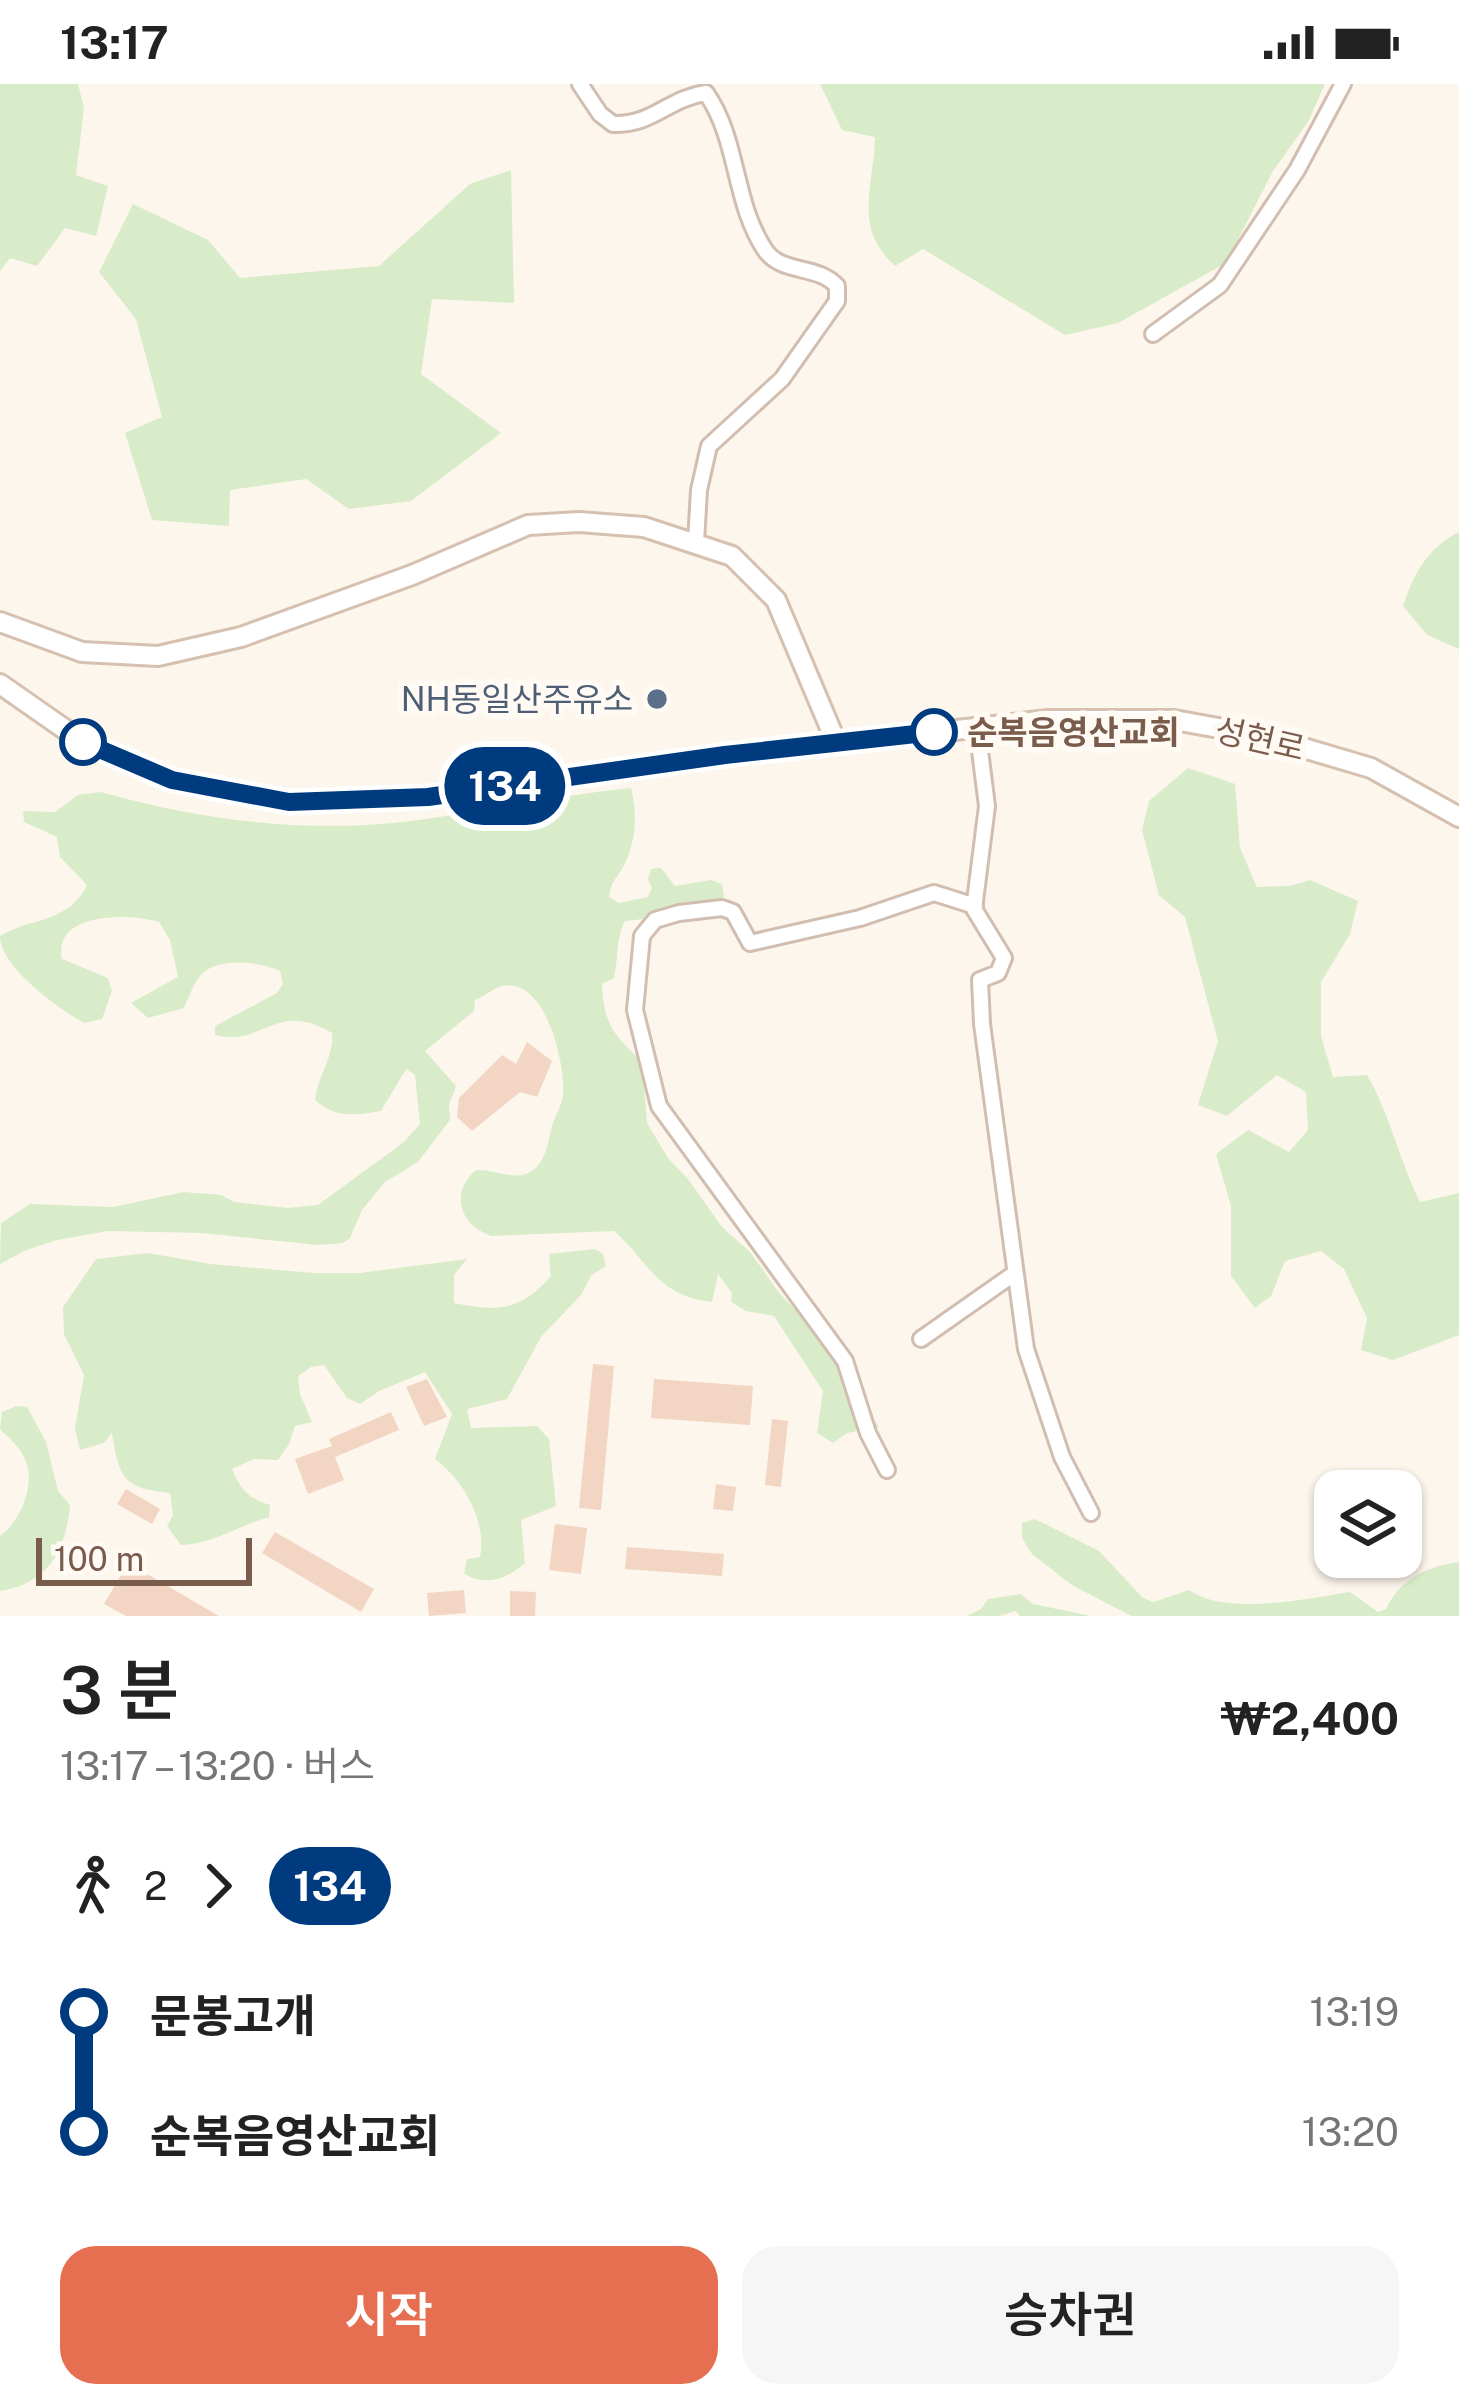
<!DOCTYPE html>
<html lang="ko">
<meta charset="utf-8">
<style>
body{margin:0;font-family:"Public Sans","Noto Sans KR",sans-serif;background:#f6f6f6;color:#222;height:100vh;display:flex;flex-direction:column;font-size:45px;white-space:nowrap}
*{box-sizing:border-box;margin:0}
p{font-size:39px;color:#767676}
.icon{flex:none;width:66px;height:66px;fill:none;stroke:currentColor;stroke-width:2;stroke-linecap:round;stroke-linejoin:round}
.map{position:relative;height:1532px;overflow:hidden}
.drawer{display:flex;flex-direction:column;background:#fff;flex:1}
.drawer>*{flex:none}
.badge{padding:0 24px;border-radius:39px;font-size:42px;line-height:78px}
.buttons{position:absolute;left:1314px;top:1386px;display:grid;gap:24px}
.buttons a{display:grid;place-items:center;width:108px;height:108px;border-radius:24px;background:#fff;box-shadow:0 3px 9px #0004;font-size:60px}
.scale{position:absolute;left:36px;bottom:30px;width:216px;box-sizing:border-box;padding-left:12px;border:6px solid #7a5c4d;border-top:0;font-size:33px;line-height:42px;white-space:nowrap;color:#7a5c4d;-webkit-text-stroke:9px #fffaf3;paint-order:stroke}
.map>.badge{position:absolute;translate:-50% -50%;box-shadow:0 0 0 6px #fff}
.legs{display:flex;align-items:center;gap:18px;height:132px;padding:0 60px;font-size:39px}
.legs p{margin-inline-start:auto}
.headline{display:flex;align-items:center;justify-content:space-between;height:204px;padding:0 60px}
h1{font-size:66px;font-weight:600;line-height:90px}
.button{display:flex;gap:24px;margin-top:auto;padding:24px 60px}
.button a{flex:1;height:138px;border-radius:36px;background:#e76f51;color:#fff;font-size:48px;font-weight:600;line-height:138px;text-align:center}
.button a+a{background:#f6f6f6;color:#222}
ul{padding:0 60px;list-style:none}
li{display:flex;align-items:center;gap:42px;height:120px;font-size:45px}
li i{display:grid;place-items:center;width:18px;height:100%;margin:0 15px;background:currentColor}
li i::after{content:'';width:30px;height:30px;margin:-15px;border:9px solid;border-radius:50%;background:#fff}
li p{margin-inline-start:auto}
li:first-child i{background:linear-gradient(#0000 50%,currentColor 0)}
li:last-child i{background:linear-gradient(currentColor 50%,#0000 0)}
.status{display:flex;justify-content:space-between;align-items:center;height:84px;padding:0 60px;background:#fff;direction:ltr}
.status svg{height:33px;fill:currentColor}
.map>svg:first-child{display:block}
.green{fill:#d8ecc9}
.building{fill:#f3d5c3}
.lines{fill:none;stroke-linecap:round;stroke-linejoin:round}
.minor-casing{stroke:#d1beb0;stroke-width:20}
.secondary-casing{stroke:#d6c0b0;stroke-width:24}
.minor{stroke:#fff;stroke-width:14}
.secondary{stroke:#fff;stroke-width:18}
.line-1-casing{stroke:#fff;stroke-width:27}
.line-1{stroke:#003b80;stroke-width:18}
.service-dot{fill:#5c6f8a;stroke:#fffaf3;stroke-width:4.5}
.stop-1-dot{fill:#fff;stroke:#003b80;stroke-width:6}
.labels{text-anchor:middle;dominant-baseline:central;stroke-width:12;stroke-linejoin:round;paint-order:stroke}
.service-label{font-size:33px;fill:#4e5e75;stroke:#fffaf3;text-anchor:end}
.stop-label{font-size:33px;font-weight:bold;fill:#7a5c4d;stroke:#fffaf3;text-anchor:start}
.street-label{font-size:33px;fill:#7a5c4d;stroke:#fffaf3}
</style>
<div class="status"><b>13:17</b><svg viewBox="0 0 49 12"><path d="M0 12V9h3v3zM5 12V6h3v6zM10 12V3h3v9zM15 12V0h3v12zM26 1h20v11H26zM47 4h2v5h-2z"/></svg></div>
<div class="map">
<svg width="1459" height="1532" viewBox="0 0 1459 1532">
<rect width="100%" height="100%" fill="#fdf6ec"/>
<g class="green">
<polygon points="0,0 78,0 84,24 76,91 108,102 96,152 65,144 37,182 10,174 0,187"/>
<path d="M820,0H1325L1308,38L1273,87L1226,179L1118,239L1065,251L923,165L895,182C852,143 874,103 875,53L842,46Z"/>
<polygon points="511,86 514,219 432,215 421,290 501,349 411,417 349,425 306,395 230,406 229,442 152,436 125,349 162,333 136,235 99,188 133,120 208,156 240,194 379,182 470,100"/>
<path d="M1459,448V565L1427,551L1403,522C1413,491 1428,463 1459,448Z"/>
<path d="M1188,684L1235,700L1240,764L1257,803L1290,802L1310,796L1358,817L1350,850L1321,898V952L1333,993L1367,991C1390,1030 1399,1076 1420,1118L1459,1109V1251L1393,1276L1361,1266L1367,1234L1344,1185L1321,1167L1285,1177L1271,1212L1255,1224L1231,1192V1122L1216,1070L1248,1046L1289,1068L1308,1046L1306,1008L1277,991L1227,1032L1198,1021L1218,957L1185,833L1159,811L1142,746L1149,717Z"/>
<path d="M631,704C638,732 636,760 622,785C615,796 610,800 609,813L619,819L648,813L652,804L648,795L651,785L661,784L675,802L711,796L722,800L724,813L701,822L690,838L672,832L625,837C615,856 619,873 614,894L602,900C604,942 614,950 642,978L647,1039L668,1074L688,1095L722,1143L750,1168L780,1210L802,1232L879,1343L847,1349L833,1359L817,1349L823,1307L774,1232L746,1227L731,1218L732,1209L718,1190L712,1218C657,1212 650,1179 614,1147L491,1152C460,1141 449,1109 476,1086C491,1085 509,1094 523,1091C544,1085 547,1064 551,1046C553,1034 562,1023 563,1011C566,981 545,888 499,903C491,906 484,913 475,916L474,927L425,967L456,1002L449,1021L450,1036L418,1078L385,1098L362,1126L350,1154L343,1159L318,1161L202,1149L108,1147L57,1156L24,1167L0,1180L1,1139L30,1120L113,1123L184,1108L221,1111L235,1118L288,1124L318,1121L404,1058L420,1040L415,991L406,985L381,1027C354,1032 336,1034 315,1016C318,991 334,974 332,949C276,915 263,964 215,951V942L277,909L283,900L280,887C261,878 221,873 203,889C194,897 189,913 184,924L148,934L131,919L178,893L170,856L159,838C131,829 52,827 62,875L108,894L112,907L102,935L84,939C58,924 0,883 0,852C32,833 69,839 87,801L60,773L57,753L24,738L23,727L55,728L78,711L101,708C195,735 295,748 393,739C473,731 551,712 631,704Z"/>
<path d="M595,1165L603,1170L606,1182L591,1192L581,1211L541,1253L507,1315L467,1325L471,1344L537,1342L549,1355L556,1422L521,1436L525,1479C504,1496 488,1502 464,1490L467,1475L480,1473C487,1437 464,1397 435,1375L452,1330L425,1288L379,1307L360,1320L347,1314L324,1281L311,1283L298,1292L300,1310L312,1338L295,1342L289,1360L278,1376L254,1375L232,1385C240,1405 249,1415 270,1421L269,1433C238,1442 213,1460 181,1461L167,1442L173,1431L170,1409C124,1404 119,1395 112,1349L104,1359L80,1366L75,1344L84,1291L64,1250L63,1223L96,1175L148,1169L210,1180L314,1189H360L467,1175L454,1191V1219C499,1228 520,1227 551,1192L549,1170Z"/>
<path d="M16,1322L27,1323L46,1358L58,1407L70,1421C66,1466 48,1500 0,1507V1452C21,1437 36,1400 25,1375C20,1363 9,1354 0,1345L2,1328Z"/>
<path d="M1035,1435L1099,1467L1143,1514L1153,1518L1189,1506C1224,1532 1307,1515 1350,1508L1378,1528L1386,1525C1400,1495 1428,1482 1459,1478V1532H1131L1072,1501L1032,1470L1022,1454V1439Z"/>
<polygon points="1021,1510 1033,1520 1091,1532 1020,1532 1016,1527 999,1532 967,1532 981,1525 988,1515"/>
</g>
<g class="building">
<polygon points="527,958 552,977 537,1013 520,1008 472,1047 457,1033 459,1014 502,971 516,980"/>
<polygon points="593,1280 614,1282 601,1426 579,1424"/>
<polygon points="427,1295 447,1333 424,1342 406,1303"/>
<polygon points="654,1295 753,1302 750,1341 651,1334"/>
<polygon points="391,1328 399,1346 335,1373 344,1396 308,1410 295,1375 332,1362 329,1355"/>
<polygon points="772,1335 788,1337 781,1403 765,1401"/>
<polygon points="716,1400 736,1403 733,1427 713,1425"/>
<polygon points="126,1405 160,1425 152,1440 117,1420"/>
<polygon points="555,1440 587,1444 581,1490 549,1486"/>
<polygon points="275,1448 374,1505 361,1528 262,1469"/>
<polygon points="627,1463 724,1470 722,1492 625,1485"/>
<polygon points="128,1479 219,1532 126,1532 104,1520"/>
<polygon points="464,1506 466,1529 429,1532 427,1509"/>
<polygon points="510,1507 536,1508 535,1532 510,1532"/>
</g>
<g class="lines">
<defs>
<g id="minor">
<path d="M580,0L600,30L613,40C654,41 668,14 706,9C739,56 733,118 765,166C782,191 817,180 837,202V217L782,295L709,362L699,406L696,458"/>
<polyline points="1153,250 1220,201 1297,86 1343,0"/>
<polyline points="977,643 987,722 974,825 1004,874 998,889 980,896 982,940 1026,1265 1062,1373 1091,1429"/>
<polyline points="921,1255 1015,1189"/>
<polyline points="887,1386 868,1349 845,1277 659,1022 635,926 642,852 655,836 679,829 722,824 733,828 750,859 860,834 934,809 975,822"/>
</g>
<g id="secondary">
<polyline points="0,538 82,568 158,572 241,553 412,491 528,441 579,438 644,443 732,472 776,516 836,658"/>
<polyline points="0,600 83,658 172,696 288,718 428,713 725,671 1048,636 1174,636 1263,652 1371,684 1459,733"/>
</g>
</defs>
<use href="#minor" class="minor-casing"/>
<use href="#secondary" class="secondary-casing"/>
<use href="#minor" class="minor"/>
<use href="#secondary" class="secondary"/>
</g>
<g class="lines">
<defs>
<polyline id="line-1" points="83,658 172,696 289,718 428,713 725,671 934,648"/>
</defs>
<use href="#line-1" class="line-1-casing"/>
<use href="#line-1" class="line-1"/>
</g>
<circle class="service-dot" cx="657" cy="615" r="12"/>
<g class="stop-1-dot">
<circle cx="934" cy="648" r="21"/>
<circle cx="83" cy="658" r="21"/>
</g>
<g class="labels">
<g class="service-label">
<text x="633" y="615">NH동일산주유소</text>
</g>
<g class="stop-label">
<text x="967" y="648">순복음영산교회</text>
</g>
<g class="street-label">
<text transform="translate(1260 655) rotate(13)">성현로</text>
</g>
</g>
</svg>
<div class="buttons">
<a><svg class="icon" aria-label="layers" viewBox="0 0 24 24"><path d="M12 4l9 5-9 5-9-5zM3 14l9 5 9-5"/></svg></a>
</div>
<div class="scale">100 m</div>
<b class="badge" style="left:505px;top:702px;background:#003b80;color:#fff">134</b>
</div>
<section class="drawer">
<div class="headline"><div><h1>3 분</h1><p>13:17 – 13:20 · 버스</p></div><b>₩2,400</b></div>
<div class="legs"><svg class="icon" aria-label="walk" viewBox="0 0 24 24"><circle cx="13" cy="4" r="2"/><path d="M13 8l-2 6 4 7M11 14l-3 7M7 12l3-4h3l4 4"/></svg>2<svg class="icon" aria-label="forward" viewBox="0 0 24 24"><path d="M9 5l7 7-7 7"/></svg><b class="badge" style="background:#003b80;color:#fff">134</b></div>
<ul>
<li><i style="color:#003b80"></i><b>문봉고개</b><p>13:19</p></li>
<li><i style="color:#003b80"></i><b>순복음영산교회</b><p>13:20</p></li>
</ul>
<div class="button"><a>시작</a><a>승차권</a></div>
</section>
